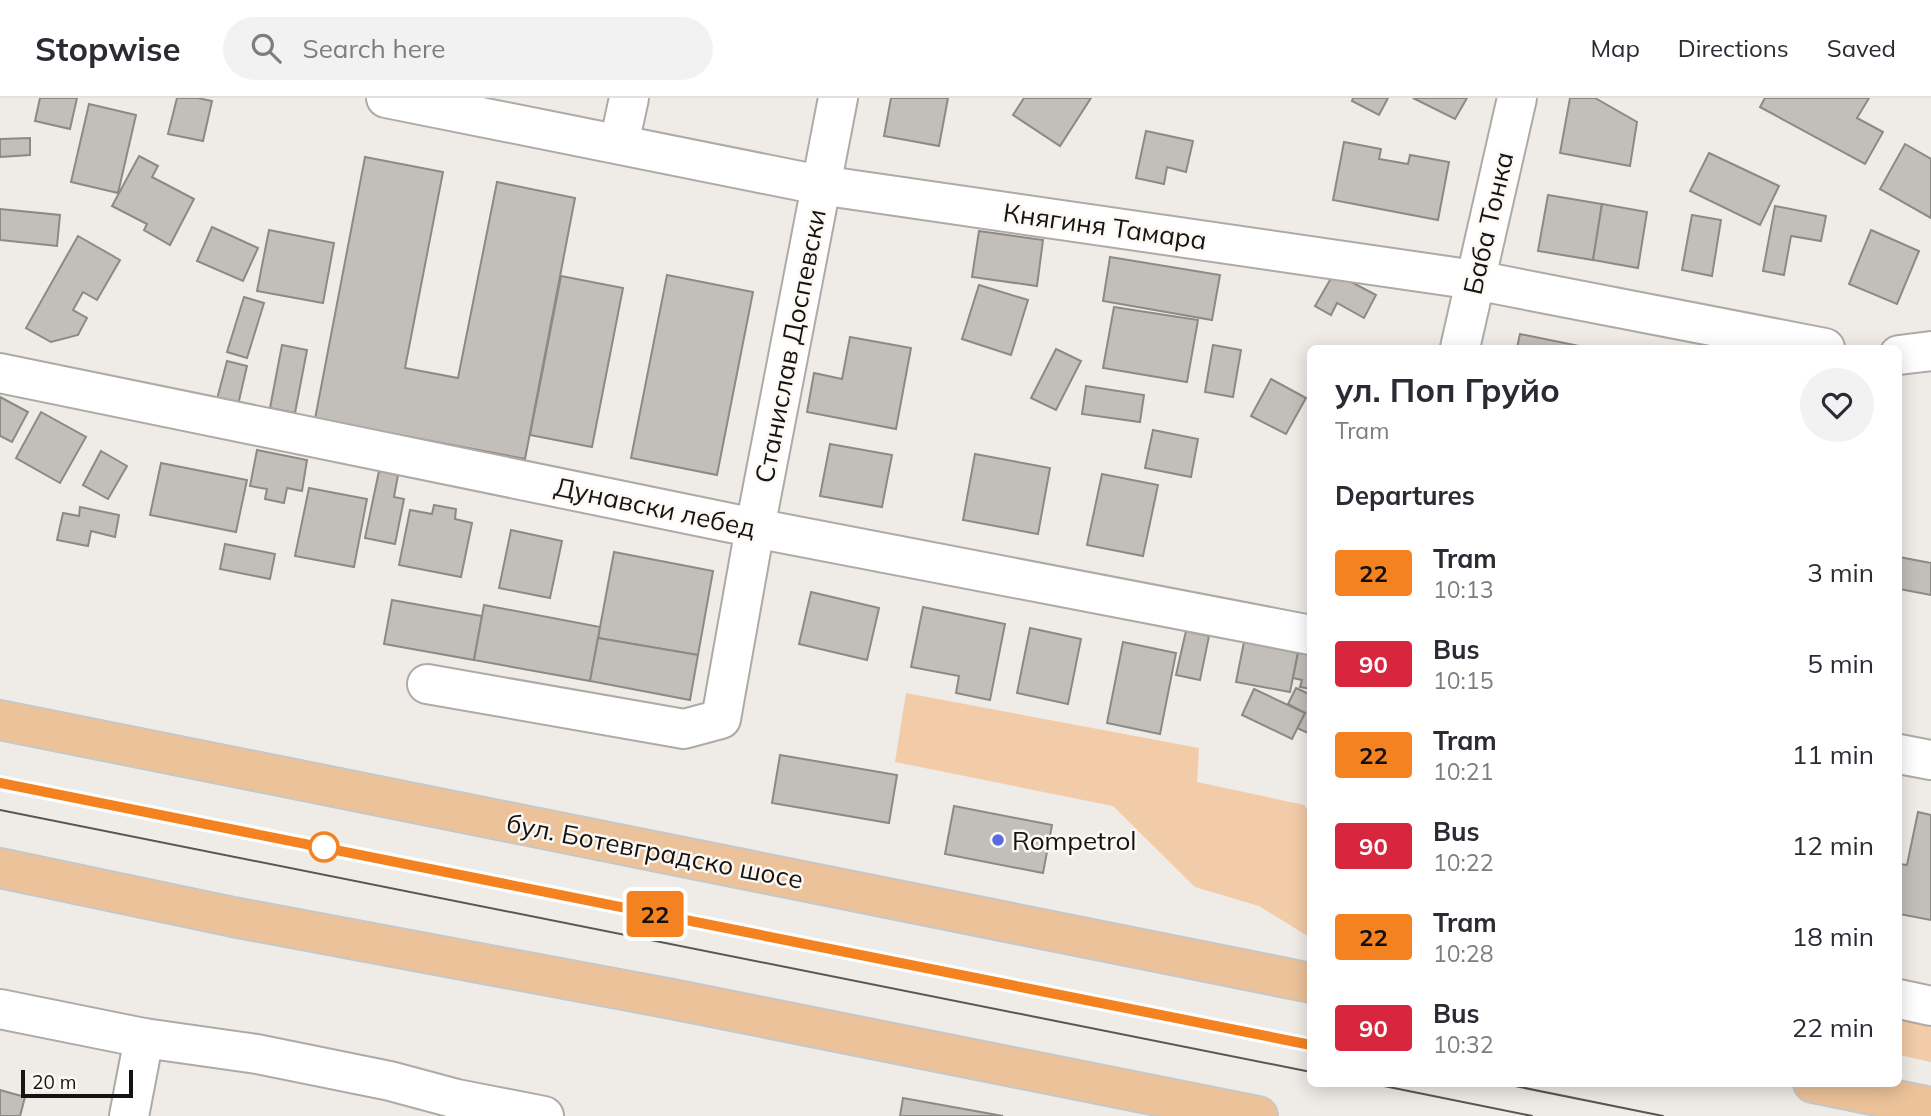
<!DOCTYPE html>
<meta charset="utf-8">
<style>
body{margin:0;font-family:Mulish,sans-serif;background:#f2f2f3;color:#2b2b33;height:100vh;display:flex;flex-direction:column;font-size:26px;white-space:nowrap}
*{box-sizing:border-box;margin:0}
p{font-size:23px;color:#7c7c81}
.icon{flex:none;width:38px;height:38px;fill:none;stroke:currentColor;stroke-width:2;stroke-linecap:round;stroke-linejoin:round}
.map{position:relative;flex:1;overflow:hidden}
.side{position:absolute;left:1307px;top:247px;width:595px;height:742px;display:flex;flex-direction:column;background:#fff;border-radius:10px;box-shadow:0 4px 18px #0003}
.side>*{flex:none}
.badge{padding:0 14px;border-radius:5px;font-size:24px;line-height:46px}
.scale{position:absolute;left:21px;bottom:18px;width:112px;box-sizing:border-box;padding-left:7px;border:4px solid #151412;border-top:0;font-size:19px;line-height:24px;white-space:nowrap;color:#151412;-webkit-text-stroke:5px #fcf8f4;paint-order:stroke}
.map>.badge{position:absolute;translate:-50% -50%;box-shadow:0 0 0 4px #fff}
h2{padding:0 28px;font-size:26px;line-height:63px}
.round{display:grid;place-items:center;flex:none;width:74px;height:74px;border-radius:37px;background:#f2f2f3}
.headline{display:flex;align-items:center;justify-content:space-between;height:119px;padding:0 28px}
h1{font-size:33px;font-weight:700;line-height:52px}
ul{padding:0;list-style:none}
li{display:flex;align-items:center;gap:21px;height:91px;padding:0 28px}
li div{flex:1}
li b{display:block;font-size:26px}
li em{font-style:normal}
li .badge{min-width:77px;font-weight:700;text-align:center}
header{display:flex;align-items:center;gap:42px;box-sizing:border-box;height:98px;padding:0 35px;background:#fff;border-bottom:2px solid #e1e1e2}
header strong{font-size:33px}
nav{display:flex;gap:38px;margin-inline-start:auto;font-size:24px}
.search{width:490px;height:63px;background:#f2f2f3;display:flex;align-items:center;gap:18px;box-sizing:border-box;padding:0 24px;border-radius:38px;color:#7c7c81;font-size:26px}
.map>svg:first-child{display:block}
.green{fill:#f2cba8}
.building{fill:#c2beba;stroke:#8d8985;stroke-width:2}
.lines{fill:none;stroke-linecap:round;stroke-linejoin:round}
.minor-casing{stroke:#aeaaa6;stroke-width:42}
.major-casing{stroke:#c7c7c6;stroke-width:42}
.minor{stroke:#fff;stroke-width:38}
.major{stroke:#ecc29a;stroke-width:38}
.tram{stroke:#585654;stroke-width:2}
.line-casing{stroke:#fff;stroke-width:16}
.line{stroke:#f58220;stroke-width:10}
.poi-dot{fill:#5a6be2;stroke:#fcf8f4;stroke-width:2.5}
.stop-dot{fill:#fff;stroke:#f58220;stroke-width:3.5}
.labels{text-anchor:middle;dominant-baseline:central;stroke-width:5;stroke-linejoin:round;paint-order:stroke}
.street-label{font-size:26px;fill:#151412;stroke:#fcf8f4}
.poi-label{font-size:26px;fill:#151412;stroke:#fcf8f4;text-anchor:start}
</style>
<header>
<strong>Stopwise</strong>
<div class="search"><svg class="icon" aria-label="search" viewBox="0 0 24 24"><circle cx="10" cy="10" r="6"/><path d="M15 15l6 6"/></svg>Search here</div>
<nav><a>Map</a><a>Directions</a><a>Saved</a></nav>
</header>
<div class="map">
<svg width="1931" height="1018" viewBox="0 0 1931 1018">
<rect width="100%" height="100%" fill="#efebe7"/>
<g class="green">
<polygon points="906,595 1199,650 1197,684 1304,707 1311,718 1311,840 1259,808 1195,789 1113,708 895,664"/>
<polygon points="1899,915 1931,922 1931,964 1899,957"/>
</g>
<g class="building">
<polygon points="40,0 77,0 70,31 35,23"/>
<polygon points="177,0 198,0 212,3 203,43 168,36"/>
<polygon points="891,0 948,0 939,48 884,38"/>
<polygon points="1024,0 1091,0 1060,48 1013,17"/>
<polygon points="1353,0 1388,0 1379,17 1352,3"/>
<polygon points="1413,0 1467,0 1455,21"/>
<polygon points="1570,0 1595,0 1637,24 1630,68 1560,55"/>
<polygon points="1765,0 1869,0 1857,20 1883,34 1865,66 1760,9"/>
<polygon points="89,6 136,17 118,95 71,84"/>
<polygon points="1146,33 1193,43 1186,74 1167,69 1164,86 1136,80"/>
<polygon points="30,40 30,57 0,59 0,41"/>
<polygon points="1344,44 1381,51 1379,61 1408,66 1410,57 1449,64 1438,122 1333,102"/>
<polygon points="1905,46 1931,61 1931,120 1880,91"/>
<polygon points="1709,55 1779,88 1760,127 1690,93"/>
<polygon points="139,58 158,68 152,79 194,101 170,147 144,132 147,126 112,108"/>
<polygon points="365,59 443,74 405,270 458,280 497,84 575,100 525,361 315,321"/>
<polygon points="1548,97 1602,106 1593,162 1538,153"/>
<polygon points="1602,106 1647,114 1638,170 1593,162"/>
<polygon points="1775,108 1826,118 1821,143 1791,138 1784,177 1763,173"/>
<polygon points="0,111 60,117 57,148 0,142"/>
<polygon points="1692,117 1721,122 1712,178 1682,172"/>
<polygon points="212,129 258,150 243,183 197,163"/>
<polygon points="269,132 334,145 323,205 257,193"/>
<polygon points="1871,132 1919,153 1897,206 1849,186"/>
<polygon points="979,133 1043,142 1037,188 972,179"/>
<polygon points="78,138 120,162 97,202 83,194 73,212 87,220 78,237 51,244 26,230"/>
<polygon points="1110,159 1220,177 1212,222 1103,203"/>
<polygon points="1334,175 1376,197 1364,220 1337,205 1331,217 1315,208"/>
<polygon points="667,177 753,194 717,377 631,360"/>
<polygon points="561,178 623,190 592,349 530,337"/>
<polygon points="979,187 1028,202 1011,257 962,241"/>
<polygon points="244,199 264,205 247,260 227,254"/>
<polygon points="1114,209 1198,222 1187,284 1103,270"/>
<polygon points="1520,236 1589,250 1517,250"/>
<polygon points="850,239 911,250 896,331 807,314 814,275 842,281"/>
<polygon points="282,247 307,252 295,315 270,310"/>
<polygon points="1213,247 1241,252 1233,299 1205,294"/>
<polygon points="1056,251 1081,263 1056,312 1031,300"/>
<polygon points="227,263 247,268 238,307 217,301"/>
<polygon points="1271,281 1306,300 1286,336 1251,318"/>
<polygon points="1086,288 1144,297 1140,324 1082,316"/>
<polygon points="0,299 28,314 12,344 0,338"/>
<polygon points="41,314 86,339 60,385 16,360"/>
<polygon points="1153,332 1198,341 1191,379 1145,370"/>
<polygon points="830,346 892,357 882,409 820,398"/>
<polygon points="257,352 307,362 302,393 287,390 284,405 265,401 267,391 250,388"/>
<polygon points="101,353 127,368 108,401 83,387"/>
<polygon points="975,356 1050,370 1038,436 963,422"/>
<polygon points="161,365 247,382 236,434 150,417"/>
<polygon points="379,373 398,377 394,399 404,401 395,446 365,440"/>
<polygon points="1102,376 1158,387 1143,458 1087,447"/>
<polygon points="309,390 367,401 354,469 295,458"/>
<polygon points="434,407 456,411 455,421 472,425 461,479 399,467 410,412 432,416"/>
<polygon points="80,409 119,417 115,439 91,433 88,448 57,442 63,415 79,418"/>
<polygon points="511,432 562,443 550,500 499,490"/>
<polygon points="225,446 275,456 270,481 220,471"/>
<polygon points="614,454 713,473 698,557 598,540"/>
<polygon points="1899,459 1931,465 1931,497 1899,491"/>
<polygon points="811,494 879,510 867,562 799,546"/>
<polygon points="392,502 482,518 474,562 384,546"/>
<polygon points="484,507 600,529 590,583 474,562"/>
<polygon points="923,509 1005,526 990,602 956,595 959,578 911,569"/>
<polygon points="1030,530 1081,541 1068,606 1017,595"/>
<polygon points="1186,533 1209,538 1200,582 1176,577"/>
<polygon points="598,540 698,557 690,602 590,583"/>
<polygon points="1123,544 1176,555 1160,636 1107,625"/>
<polygon points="1244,544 1298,555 1290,594 1236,584"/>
<polygon points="1298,555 1311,557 1311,591 1300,589 1302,582 1293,580"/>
<polygon points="1296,590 1311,597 1311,630 1308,635 1297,630 1305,615 1288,606"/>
<polygon points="1254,591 1305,615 1292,641 1242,617"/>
<polygon points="780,657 897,677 889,725 772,705"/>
<polygon points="954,708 1052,727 1043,775 945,756"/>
<polygon points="1918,714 1931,717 1931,822 1899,816 1899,766 1907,767"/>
<polygon points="0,992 25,999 20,1018 0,1018"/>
<polygon points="903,1000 1003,1018 900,1018"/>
</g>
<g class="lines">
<defs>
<g id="minor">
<polyline points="386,0 820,87 1475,182 1825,250"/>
<polyline points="619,46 629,0"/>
<polyline points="1460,250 1517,0"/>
<polyline points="1899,257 1931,253"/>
<polyline points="0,275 755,430 1311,537"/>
<polyline points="427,586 684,631 721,621 755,430 838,0"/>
<polyline points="1899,656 1931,662"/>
<polyline points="1899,901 1931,908"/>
<polyline points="0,911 144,940 257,956 390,983 457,1001 544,1018"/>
<polyline points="129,1018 144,940"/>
</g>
<g id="major">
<polyline points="0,622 1311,885"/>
<polyline points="0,770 233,819 677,902 1258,1018"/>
<polyline points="1813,985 1931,1009"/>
</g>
</defs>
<use href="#minor" class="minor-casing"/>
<use href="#major" class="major-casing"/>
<use href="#minor" class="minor"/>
<use href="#major" class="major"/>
<g class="tram">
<polyline points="0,685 1311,947"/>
<polyline points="0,712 1311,974"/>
<polyline points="1369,985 1532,1018"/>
<polyline points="1500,985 1663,1018"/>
</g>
</g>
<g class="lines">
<defs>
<polyline id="line" points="0,685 1311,947"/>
</defs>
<use href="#line" class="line-casing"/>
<use href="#line" class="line"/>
</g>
<circle class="poi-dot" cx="998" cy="742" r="7"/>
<circle class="stop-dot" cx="324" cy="749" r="14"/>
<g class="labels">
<g class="street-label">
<text transform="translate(1488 125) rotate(-77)">Баба Тонка</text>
<text transform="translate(1105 128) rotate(8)">Княгиня Тамара</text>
<text transform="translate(790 248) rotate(-79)">Станислав Доспевски</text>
<text transform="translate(655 409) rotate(12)">Дунавски лебед</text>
<text transform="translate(655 753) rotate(11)">бул. Ботевградско шосе</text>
</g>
<g class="poi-label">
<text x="1012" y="742">Rompetrol</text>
</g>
</g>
</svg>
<div class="scale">20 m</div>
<b class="badge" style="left:655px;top:816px;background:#f58220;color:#111">22</b>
<section class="side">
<div class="headline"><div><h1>ул. Поп Груйо</h1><p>Tram</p></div><a class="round"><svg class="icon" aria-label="heart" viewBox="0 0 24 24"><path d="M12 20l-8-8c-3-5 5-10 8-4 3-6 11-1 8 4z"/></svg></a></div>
<h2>Departures</h2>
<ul>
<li><span class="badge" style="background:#f58220;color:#111">22</span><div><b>Tram</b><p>10:13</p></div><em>3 min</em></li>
<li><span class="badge" style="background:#d7263d;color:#fff">90</span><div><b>Bus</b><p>10:15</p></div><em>5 min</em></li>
<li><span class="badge" style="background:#f58220;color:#111">22</span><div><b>Tram</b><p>10:21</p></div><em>11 min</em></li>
<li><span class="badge" style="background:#d7263d;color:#fff">90</span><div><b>Bus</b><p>10:22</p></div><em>12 min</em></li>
<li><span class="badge" style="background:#f58220;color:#111">22</span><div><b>Tram</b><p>10:28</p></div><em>18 min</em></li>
<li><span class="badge" style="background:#d7263d;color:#fff">90</span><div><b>Bus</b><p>10:32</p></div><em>22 min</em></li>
</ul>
</section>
</div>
